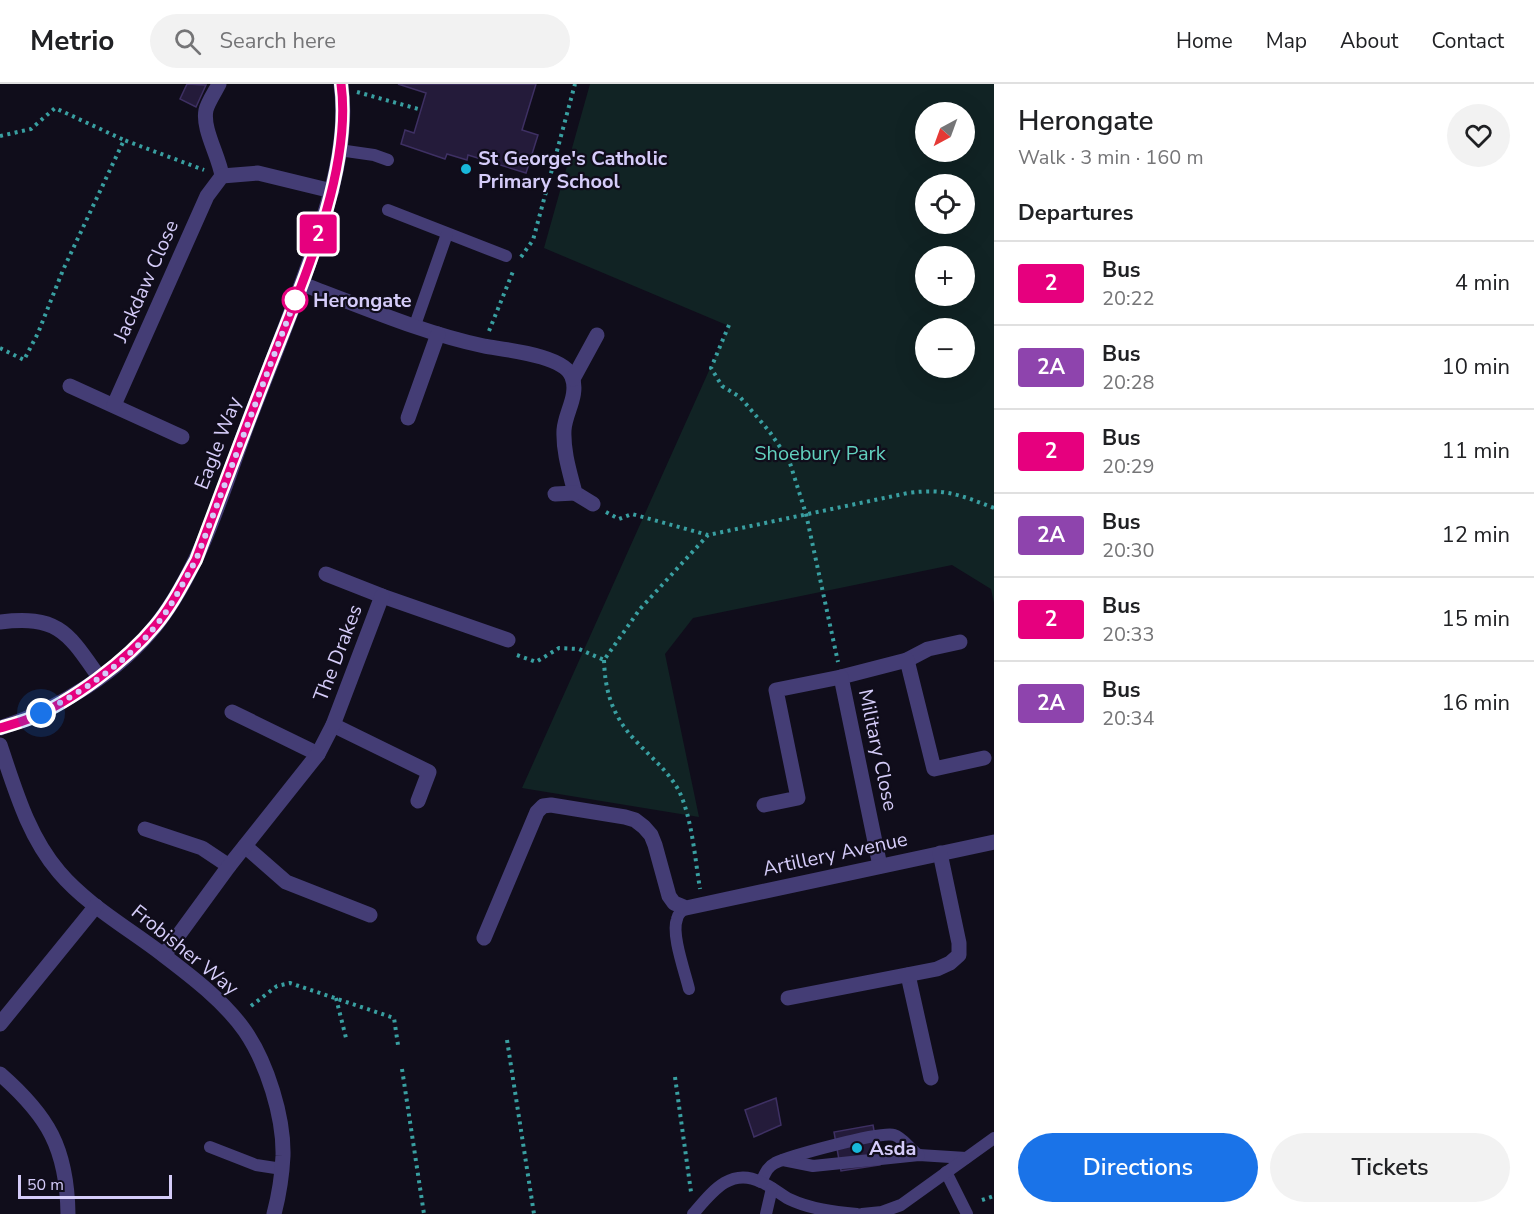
<!DOCTYPE html>
<meta charset="utf-8">
<style>
body{margin:0;font-family:"Nunito Sans",sans-serif;background:#f2f2f2;color:#202124;height:100vh;display:flex;flex-direction:column;font-size:22px;white-space:nowrap}
*{box-sizing:border-box;margin:0}
p{font-size:20px;color:#757577}
.icon{flex:none;width:33px;height:33px;fill:none;stroke:currentColor;stroke-width:2;stroke-linecap:round;stroke-linejoin:round}
.map{position:relative;flex:1;overflow:hidden}
.side{display:flex;flex-direction:column;background:#fff;width:540px}
.side>*{flex:none}
.badge{padding:0 12px;border-radius:4px;font-size:21px;line-height:39px}
.needle{width:39px;rotate:221deg}
.fabs{position:absolute;left:915px;top:18px;display:grid;gap:12px}
.fabs a{display:grid;place-items:center;width:60px;height:60px;border-radius:50%;background:#fff;box-shadow:0 6px 24px #0002;font-size:30px}
.scale{position:absolute;left:18px;bottom:15px;width:154px;box-sizing:border-box;padding-left:6px;border:3px solid #d5ccf9;border-top:0;font-size:16px;line-height:21px;white-space:nowrap;color:#d5ccf9;-webkit-text-stroke:4px #100d1b;paint-order:stroke}
.you{position:absolute;width:30px;height:30px;margin:-15px;border:4px solid #fff;border-radius:50%;background:#1a73e8;box-shadow:0 0 0 9px #1a73e833}
.map>.badge{position:absolute;translate:-50% -50%;box-shadow:0 0 0 3px #fff}
h2{padding:0 24px;font-size:22px;line-height:54px}
.round{display:grid;place-items:center;flex:none;width:63px;height:63px;border-radius:32px;background:#f2f2f2}
.overview{display:flex;align-items:center;justify-content:space-between;height:102px;padding:0 24px}
h1{font-size:28px;font-weight:600;line-height:45px}
.button{display:flex;gap:12px;margin-top:auto;padding:12px 24px}
.button a{flex:1;height:69px;border-radius:36px;background:#1a73e8;color:#fff;font-size:24px;font-weight:600;line-height:69px;text-align:center}
.button a+a{background:#f2f2f2;color:#202124}
ul{padding:0;list-style:none}
li{display:flex;align-items:center;gap:18px;height:84px;padding:0 24px;border-top:2px solid #e0e0e0}
li div{flex:1}
li b{display:block;font-size:22px}
li em{font-style:normal}
li .badge{min-width:66px;font-weight:700;text-align:center}
header{display:flex;align-items:center;gap:36px;box-sizing:border-box;height:84px;padding:0 30px;background:#fff;border-bottom:2px solid #e0e0e0}
header strong{font-size:28px}
nav{display:flex;gap:33px;margin-inline-start:auto;font-size:21px}
.search{width:420px;height:54px;background:#f2f2f2;display:flex;align-items:center;gap:15px;box-sizing:border-box;padding:0 21px;border-radius:33px;color:#757577;font-size:22px}
main{display:flex;flex:1;min-height:0}
.map>svg:first-child{display:block}
.green{fill:#112324;fill-rule:evenodd}
.building{fill:#241b3a;stroke:#3e3063;stroke-width:1.5}
.lines{fill:none;stroke-linecap:round;stroke-linejoin:round}
.path{stroke:#399fa1;stroke-width:4;stroke-dasharray:3 4.5;stroke-linecap:butt}
.service{stroke:#443d75;stroke-width:12}
.minor{stroke:#443d75;stroke-width:15}
.line-casing{stroke:#fff;stroke-width:14}
.line{stroke:#e6007e;stroke-width:9}
.walk{stroke:#d5ccf9;stroke-width:6;stroke-dasharray:0 10.8}
.poi-dot{fill:#18b7da;stroke:#100d1b;stroke-width:2}
.stop-dot{fill:#fff;stroke:#e6007e;stroke-width:3}
.labels{text-anchor:middle;dominant-baseline:central;stroke-width:4.5;stroke-linejoin:round;paint-order:stroke}
.poi-label{font-size:20px;font-weight:bold;fill:#d5ccf9;stroke:#100d1b;text-anchor:start}
.street-label{font-size:20px;fill:#d5ccf9;stroke:#100d1b}
.stop-label{font-size:20px;font-weight:bold;fill:#d5ccf9;stroke:#100d1b;text-anchor:start}
.park-label{font-size:20px;fill:#62d0be;stroke:#100d1b}
</style>
<header>
<strong>Metrio</strong>
<div class="search"><svg class="icon" aria-label="search" viewBox="0 0 24 24"><circle cx="10" cy="10" r="6"/><path d="M15 15l6 6"/></svg>Search here</div>
<nav><a>Home</a><a>Map</a><a>About</a><a>Contact</a></nav>
</header>
<main>
<div class="map">
<svg width="994" height="1130" viewBox="0 0 994 1130">
<rect width="100%" height="100%" fill="#100d1b"/>
<path class="green" d="M590,0H994V519L991,505L952,481L693,534L665,570L699,733L522,704L729,242L544,164ZM964,28V68H926V28ZM964,100V140H926V100ZM926,172H964V212H926ZM926,244H964V284H926Z"/>
<g class="building">
<polygon points="187,0 206,1 196,23 180,15"/>
<polygon points="398,0 536,0 522,46 538,51 526,89 468,71 467,76 447,70 445,75 401,60 405,46 414,49 426,9"/>
<polygon points="776,1014 781,1041 754,1053 745,1026"/>
<polygon points="873,1041 880,1081 841,1087 834,1048"/>
</g>
<g class="lines">
<g class="path">
<polyline points="357,8 422,26"/>
<polyline points="0,52 31,45 55,24 124,56"/>
<polyline points="521,173 533,156 575,0"/>
<polyline points="729,241 711,284 722,302 740,313 769,347 789,376 806,430 838,578"/>
<polyline points="489,247 514,185"/>
<polyline points="0,264 24,276 38,249 63,186 124,56 204,86"/>
<path d="M606,428L619,435L632,430L708,451L908,409C945,404 960,411 994,424"/>
<polyline points="517,571 536,578 559,564 579,565 604,576 640,525 708,451"/>
<path d="M604,576C605,607 612,631 634,655C650,673 667,685 679,707C692,734 695,775 700,805"/>
<polyline points="336,914 346,954"/>
<polyline points="251,922 277,902 290,899 394,934 398,961"/>
<polyline points="507,956 534,1130"/>
<polyline points="402,985 424,1130"/>
<polyline points="675,993 691,1108"/>
<polyline points="982,1116 994,1112"/>
</g>
<g class="service">
<polyline points="339,66 374,71 388,76"/>
<polyline points="388,126 506,172"/>
<polyline points="415,241 447,150"/>
<path d="M686,824C682,827 678,829 677,835C671,850 685,888 689,905"/>
<polyline points="210,1063 256,1081 282,1085"/>
<polyline points="783,1076 813,1082 919,1071 966,1074"/>
<polyline points="946,1088 967,1130"/>
<path d="M761,1098C765,1090 767,1083 775,1079C790,1072 880,1047 894,1051C904,1054 910,1066 919,1071"/>
<path d="M693,1130C712,1108 730,1083 761,1098C771,1102 780,1110 789,1115C810,1125 834,1128 857,1130"/>
<polyline points="766,1130 772,1104"/>
<polyline points="862,1130 882,1128 901,1121 994,1054"/>
</g>
<g class="minor">
<path d="M219,0C215,8 208,18 206,26C202,45 219,72 222,92"/>
<path d="M302,200C361,222 422,249 484,262C505,266 564,271 572,293C579,311 565,329 564,346C563,368 570,389 575,409L593,420"/>
<polyline points="573,295 597,251"/>
<polyline points="70,302 182,353"/>
<polyline points="114,321 207,112 222,92 258,89 332,107"/>
<polyline points="408,334 438,250"/>
<polyline points="555,410 575,409"/>
<polyline points="326,490 382,512 508,556"/>
<path d="M0,538C59,531 68,549 99,593"/>
<polyline points="907,576 928,565 960,558"/>
<polyline points="841,593 907,576 934,685 984,674"/>
<polyline points="232,628 318,670"/>
<polyline points="333,641 429,688 418,717"/>
<path d="M0,644C59,625 118,589 157,540C201,483 223,406 248,339C269,284 292,229 311,173C329,118 349,59 341,0"/>
<path d="M0,661C15,705 28,752 59,788C87,821 128,844 162,870C191,892 224,917 245,947C267,979 284,1033 283,1072C282,1092 279,1111 274,1130"/>
<polyline points="764,721 798,714 776,606 841,593 880,782"/>
<polyline points="145,745 202,764 229,782"/>
<polyline points="245,762 286,798 370,831"/>
<polyline points="484,854 537,728 543,722 551,721 625,733 635,736 644,743 651,751 655,761 669,812 674,819 686,824 994,758"/>
<polyline points="164,871 229,782 318,670 333,641 382,512"/>
<polyline points="908,891 931,994"/>
<polyline points="788,914 937,885 950,879 959,871 959,859 940,769"/>
<polyline points="0,940 96,822"/>
<path d="M0,990C48,1032 67,1064 68,1130"/>
</g>
</g>
<g class="lines">
<defs>
<path id="line" d="M0,644C10,641 21,638 31,634C72,617 126,577 155,542C172,522 183,499 196,476C220,412 244,348 269,284C300,204 353,87 341,0"/>
</defs>
<use href="#line" class="line-casing"/>
<use href="#line" class="line"/>
<path class="walk" d="M41,629C88,605 136,572 166,528C177,512 186,493 196,476L295,216"/>
</g>
<g class="poi-dot">
<circle cx="466" cy="85" r="6"/>
<circle cx="857" cy="1064" r="6"/>
</g>
<circle class="stop-dot" cx="295" cy="216" r="12"/>
<g class="labels">
<g class="poi-label">
<text x="478" y="74">St George's Catholic<tspan x="478" dy="23">Primary School</tspan></text>
<text x="869" y="1064">Asda</text>
</g>
<g class="street-label">
<text transform="translate(146 197) rotate(-66)">Jackdaw Close</text>
<text transform="translate(218 359) rotate(-69)">Eagle Way</text>
<text transform="translate(338 569) rotate(-69)">The Drakes</text>
<text transform="translate(878 666) rotate(78)">Military Close</text>
<text transform="translate(835 770) rotate(-12)">Artillery Avenue</text>
<text transform="translate(185 866) rotate(39)">Frobisher Way</text>
</g>
<g class="stop-label">
<text x="313" y="216">Herongate</text>
</g>
<g class="park-label">
<text x="820" y="369">Shoebury Park</text>
</g>
</g>
</svg>
<div class="fabs">
<a><svg class="needle" viewBox="-14 -14 28 28"><path d="M0-13l5 13h-10z" fill="#e53935"/><path d="M0 13l5-13h-10z" fill="#757577"/></svg></a>
<a><svg class="icon" aria-label="locate" viewBox="0 0 24 24"><circle cx="12" cy="12" r="6"/><path d="M12 2v4M12 18v4M2 12h4M18 12h4"/></svg></a>
<a>+</a>
<a>−</a>
</div>
<div class="scale">50 m</div>
<div class="you" style="left:41px;top:629px"></div>
<b class="badge" style="left:318px;top:150px;background:#e6007e;color:#fff">2</b>
</div>
<section class="side">
<div class="overview"><div><h1>Herongate</h1><p>Walk · 3 min · 160 m</p></div><a class="round"><svg class="icon" aria-label="heart" viewBox="0 0 24 24"><path d="M12 20l-8-8c-3-5 5-10 8-4 3-6 11-1 8 4z"/></svg></a></div>
<h2>Departures</h2>
<ul>
<li><span class="badge" style="background:#e6007e;color:#fff">2</span><div><b>Bus</b><p>20:22</p></div><em>4 min</em></li>
<li><span class="badge" style="background:#8e44ad;color:#fff">2A</span><div><b>Bus</b><p>20:28</p></div><em>10 min</em></li>
<li><span class="badge" style="background:#e6007e;color:#fff">2</span><div><b>Bus</b><p>20:29</p></div><em>11 min</em></li>
<li><span class="badge" style="background:#8e44ad;color:#fff">2A</span><div><b>Bus</b><p>20:30</p></div><em>12 min</em></li>
<li><span class="badge" style="background:#e6007e;color:#fff">2</span><div><b>Bus</b><p>20:33</p></div><em>15 min</em></li>
<li><span class="badge" style="background:#8e44ad;color:#fff">2A</span><div><b>Bus</b><p>20:34</p></div><em>16 min</em></li>
</ul>
<div class="button"><a>Directions</a><a>Tickets</a></div>
</section>
</main>
